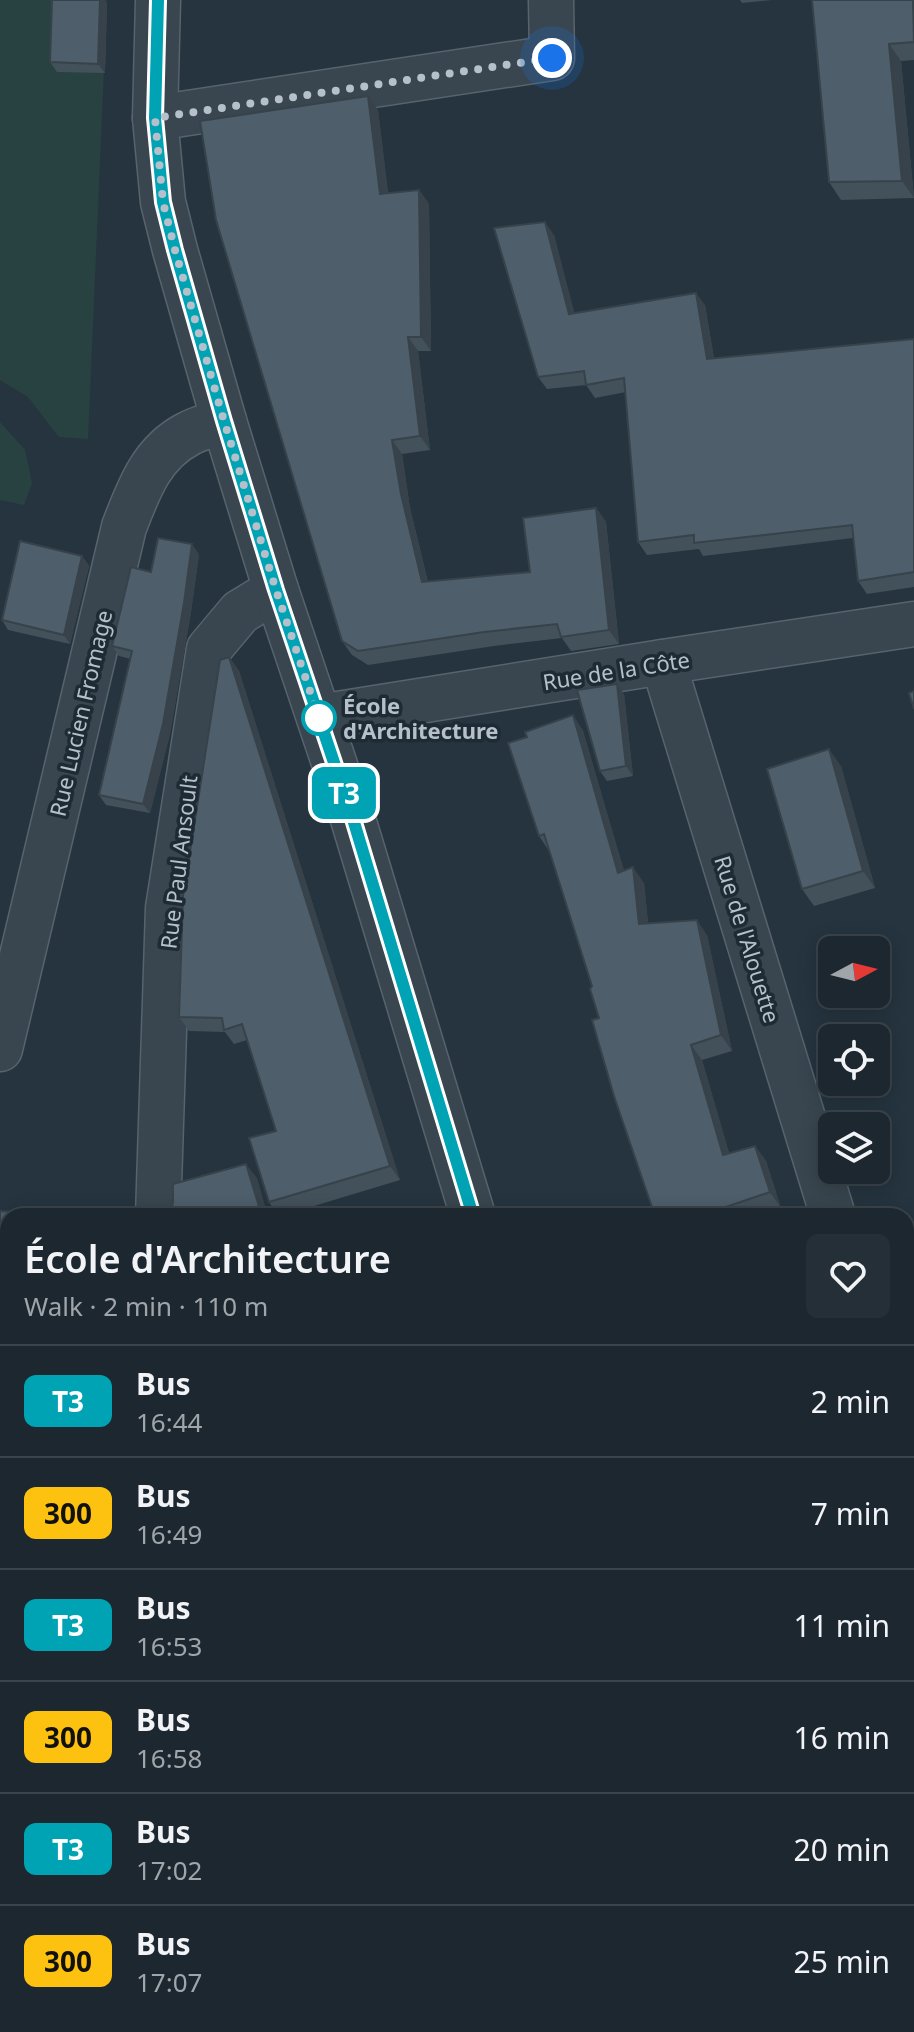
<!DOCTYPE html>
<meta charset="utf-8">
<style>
body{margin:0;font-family:"Noto Sans",sans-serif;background:#252f37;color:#f1f3f6;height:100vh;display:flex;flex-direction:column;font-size:30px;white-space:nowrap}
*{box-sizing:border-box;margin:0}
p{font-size:26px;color:#a0a5aa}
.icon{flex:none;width:44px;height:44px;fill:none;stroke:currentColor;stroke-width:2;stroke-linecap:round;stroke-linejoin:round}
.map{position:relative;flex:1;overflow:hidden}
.side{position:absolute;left:0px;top:1208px;width:914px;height:824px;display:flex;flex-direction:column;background:#1c272f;border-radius:24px 24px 0 0;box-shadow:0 4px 20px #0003,0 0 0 2px #3a444b}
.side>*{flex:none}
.badge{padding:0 16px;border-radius:12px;font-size:28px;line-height:52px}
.needle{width:52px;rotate:83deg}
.fabs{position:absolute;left:818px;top:936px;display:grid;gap:16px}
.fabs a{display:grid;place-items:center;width:72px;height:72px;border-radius:12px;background:#1c272f;box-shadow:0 4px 20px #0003,0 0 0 2px #3a444b;font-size:40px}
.you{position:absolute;width:40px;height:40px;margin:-20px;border:6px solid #fff;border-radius:50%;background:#1a73e8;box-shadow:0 0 0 12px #1a73e833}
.map>.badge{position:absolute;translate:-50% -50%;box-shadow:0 0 0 4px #fff}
.round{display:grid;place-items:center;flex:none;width:84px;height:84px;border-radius:12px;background:#252f37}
.overview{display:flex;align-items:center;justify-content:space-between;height:136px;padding:0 24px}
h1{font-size:38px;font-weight:600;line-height:60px}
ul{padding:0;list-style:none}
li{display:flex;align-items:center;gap:24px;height:112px;padding:0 24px;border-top:2px solid #3a444b}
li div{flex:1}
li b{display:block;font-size:30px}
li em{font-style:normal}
li .badge{min-width:88px;font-weight:700;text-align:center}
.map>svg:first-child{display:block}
.green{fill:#284241}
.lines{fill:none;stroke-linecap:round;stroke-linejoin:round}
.minor-casing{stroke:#57636d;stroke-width:47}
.tertiary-casing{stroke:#57636d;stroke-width:47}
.minor{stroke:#39464f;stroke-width:44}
.tertiary{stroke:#39464f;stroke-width:44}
.wall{fill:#43515b}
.shaded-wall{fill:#37424a}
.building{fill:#4e5e6a;stroke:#37424a;stroke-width:2}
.line-casing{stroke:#fff;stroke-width:18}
.line{stroke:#00a3b4;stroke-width:12}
.walk{stroke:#b5c0ca;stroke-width:8;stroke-dasharray:0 14.4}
.stop-dot{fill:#fff;stroke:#00a3b4;stroke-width:4}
.labels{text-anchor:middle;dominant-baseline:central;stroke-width:7;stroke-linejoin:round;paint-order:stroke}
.street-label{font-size:22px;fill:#b5c0ca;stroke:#1e2b34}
.stop-label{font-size:22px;font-weight:bold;fill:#b5c0ca;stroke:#1e2b34;text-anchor:start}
</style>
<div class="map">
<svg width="914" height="2032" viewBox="0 0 914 2032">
<rect width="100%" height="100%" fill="#25343f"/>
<g class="green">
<polygon points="0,0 107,0 88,439 59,437 28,397 0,380"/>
<polygon points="0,422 25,450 32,483 24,505 0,500"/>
</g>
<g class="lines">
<defs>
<g id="minor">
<polyline points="155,118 552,58 551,0"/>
<polyline points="663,662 833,1216"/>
<polyline points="319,717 663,662 914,624"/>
<polyline points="158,1216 168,908 209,649 240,612 276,590"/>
<polyline points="906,1454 914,1480"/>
<polyline points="133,2032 133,2024"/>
</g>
<g id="tertiary">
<polyline points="158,0 155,118 163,202 175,250 224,421 276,590 353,819 473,1216"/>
<path d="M0,1049L124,527C138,491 151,453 188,434C198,428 212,425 224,421"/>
<polyline points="720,2024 722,2032"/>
</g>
</defs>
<use href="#minor" class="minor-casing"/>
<use href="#tertiary" class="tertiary-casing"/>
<use href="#minor" class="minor"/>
<use href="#tertiary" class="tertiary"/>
</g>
<g class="wall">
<polygon points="52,0 104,0 107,4 105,73 57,72 50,62"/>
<polygon points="740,0 772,0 742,3"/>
<polygon points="812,0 914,0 914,60 901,61 914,198 841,200 829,182"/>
<polygon points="378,110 388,193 419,190 429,204 431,351 418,351 430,450 402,454 410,508 428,582 530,572 596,508 606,522 619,644 571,651 562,638 494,646 368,665 352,655 342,641 255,348"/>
<polygon points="554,235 574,313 705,305 714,358 914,339 914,587 867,594 858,581 853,538 703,556 699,549 647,555 638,542 626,392 595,398 586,385 547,389 538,377"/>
<polygon points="199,554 191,612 170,734 150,813 106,805 99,795 131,659 119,656 112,646 151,572"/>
<polygon points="82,556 89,566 70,644 8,630 2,620"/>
<polygon points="229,657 239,671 400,1180 281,1216 278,1216 269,1202 276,1131 247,1040 234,1044 225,1032 189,1031 179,1017"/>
<polygon points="624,694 633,776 607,781 600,771"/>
<polygon points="573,715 583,731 624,871 644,883 648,923 707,935 732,1051 702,1060 729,1153 755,1146 766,1161 781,1208 757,1216 655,1216 599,1018 592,986 549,851 539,836 527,737"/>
<polygon points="841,766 875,888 814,906 802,889"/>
<polygon points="0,1211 8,1216 8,1297 0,1297"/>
<polygon points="0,1680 8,1682 8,1837 4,1836 0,1831"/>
</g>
<g class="shaded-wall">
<polygon points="100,0 104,0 107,4 105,73 98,64"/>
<polygon points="889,44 901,61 914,198 902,181"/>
<polygon points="368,96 378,110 390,208 380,194"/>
<polygon points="419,190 429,204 431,351 421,337"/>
<polygon points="545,222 554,235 578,326 569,314"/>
<polygon points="696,293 705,305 716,371 707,359"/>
<polygon points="408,337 418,351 430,450 420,436"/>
<polygon points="392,440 402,454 410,508 431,596 422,582 401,494"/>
<polygon points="596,508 606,522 619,644 609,630"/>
<polygon points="192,544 199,554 191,612 170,734 150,813 143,804"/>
<polygon points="82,556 89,566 70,644 64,635"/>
<polygon points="229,657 239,671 400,1180 390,1166"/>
<polygon points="617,684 624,694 633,776 626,766"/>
<polygon points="573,715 583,731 629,888 618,873"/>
<polygon points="829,749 841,766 875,888 863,871"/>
<polygon points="633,867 644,883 650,940 639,924"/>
<polygon points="697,920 707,935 732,1051 721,1035"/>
<polygon points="691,1045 702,1060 734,1170 723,1155"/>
<polygon points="755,1146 766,1161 781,1208 770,1192"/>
<polygon points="246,1164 257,1178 268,1216 262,1216"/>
<polygon points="906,1543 914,1570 914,1590 906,1564"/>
<polygon points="101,2024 108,2024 109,2032 103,2032"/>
<rect x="496" y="2024" width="8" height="8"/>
<polygon points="653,2024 659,2024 661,2032 655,2032"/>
</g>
<g class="building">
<polygon points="52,0 100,0 98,64 50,62"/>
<polygon points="812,0 913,0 914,42 889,44 902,181 829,182"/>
<polygon points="368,96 380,194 419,190 421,337 408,337 420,436 392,440 401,494 422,582 530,572 523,518 596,508 609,630 561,637 557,624 484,632 358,651 342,641 216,220 200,121"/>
<polygon points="545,222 569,314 696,293 707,359 914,339 914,572 858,581 852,525 694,543 694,535 638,542 624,378 586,385 584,371 538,377 494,228"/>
<polygon points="158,538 192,544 184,603 163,724 143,804 99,795 132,651 112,646 131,567 151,572"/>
<polygon points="20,541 82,556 64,635 2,620"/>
<polygon points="229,657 390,1166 269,1202 249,1138 276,1131 242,1024 224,1030 222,1018 179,1017 183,896 220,660"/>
<polygon points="617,684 626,766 600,771 577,690"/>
<polygon points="914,691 914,709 909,693"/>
<polygon points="573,715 618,873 633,867 639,924 697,920 721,1035 691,1045 723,1155 755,1146 770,1192 723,1208 725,1216 655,1216 614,1096 592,1020 599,1018 590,989 592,986 544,834 539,836 508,743 527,737 525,732"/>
<polygon points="829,749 863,871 802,889 767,769"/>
<polygon points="246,1164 262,1216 170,1216 173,1202 173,1184"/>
<polygon points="0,1211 85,1216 8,1216 8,1283 0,1283"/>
<polygon points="906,1564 914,1590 914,2032 886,2032 888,2032 886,2024 906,2024"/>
<polygon points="0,1680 8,1682 8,1826 0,1824"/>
<polygon points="0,1926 8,1927 8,2024 101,2024 103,2032 0,2032"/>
<polygon points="148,2024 496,2024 496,2032 146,2032"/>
<polygon points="578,2024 653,2024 655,2032 583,2032"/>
</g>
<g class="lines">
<defs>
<polyline id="line" points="158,0 155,118 163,202 175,250 224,421 276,590 353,819 473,1216"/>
</defs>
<use href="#line" class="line-casing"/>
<use href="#line" class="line"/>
<polyline class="walk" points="319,718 276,590 224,421 175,250 163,202 155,118 552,58"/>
</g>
<circle class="stop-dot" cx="319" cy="718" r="16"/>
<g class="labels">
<g class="street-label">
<text transform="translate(616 670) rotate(-9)">Rue de la Côte</text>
<text transform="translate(80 713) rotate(-77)">Rue Lucien Fromage</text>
<text transform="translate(178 862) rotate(-83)">Rue Paul Ansoult</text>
<text transform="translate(748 939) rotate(73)">Rue de l'Alouette</text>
</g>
<g class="stop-label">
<text x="343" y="705">École<tspan x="343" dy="25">d'Architecture</tspan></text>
</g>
</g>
</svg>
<div class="fabs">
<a><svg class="needle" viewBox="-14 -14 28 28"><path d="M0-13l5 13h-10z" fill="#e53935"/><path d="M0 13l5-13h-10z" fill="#a0a5aa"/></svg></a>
<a><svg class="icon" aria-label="locate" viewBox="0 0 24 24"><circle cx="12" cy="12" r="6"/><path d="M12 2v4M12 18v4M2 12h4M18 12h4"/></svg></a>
<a><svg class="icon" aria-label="layers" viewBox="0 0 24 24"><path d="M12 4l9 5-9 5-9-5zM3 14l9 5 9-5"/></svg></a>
</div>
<div class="you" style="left:552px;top:58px"></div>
<b class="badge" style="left:344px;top:793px;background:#00a3b4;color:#fff">T3</b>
<section class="side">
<div class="overview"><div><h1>École d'Architecture</h1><p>Walk · 2 min · 110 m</p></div><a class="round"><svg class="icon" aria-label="heart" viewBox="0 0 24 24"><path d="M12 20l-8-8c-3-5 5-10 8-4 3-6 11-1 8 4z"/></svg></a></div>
<ul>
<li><span class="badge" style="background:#00a3b4;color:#fff">T3</span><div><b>Bus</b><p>16:44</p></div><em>2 min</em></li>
<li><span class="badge" style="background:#fdc210;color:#111">300</span><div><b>Bus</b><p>16:49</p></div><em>7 min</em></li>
<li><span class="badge" style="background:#00a3b4;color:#fff">T3</span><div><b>Bus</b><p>16:53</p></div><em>11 min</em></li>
<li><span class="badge" style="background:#fdc210;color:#111">300</span><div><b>Bus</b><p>16:58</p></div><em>16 min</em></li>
<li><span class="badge" style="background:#00a3b4;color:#fff">T3</span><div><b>Bus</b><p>17:02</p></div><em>20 min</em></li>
<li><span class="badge" style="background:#fdc210;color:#111">300</span><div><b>Bus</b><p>17:07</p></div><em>25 min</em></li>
</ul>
</section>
</div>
